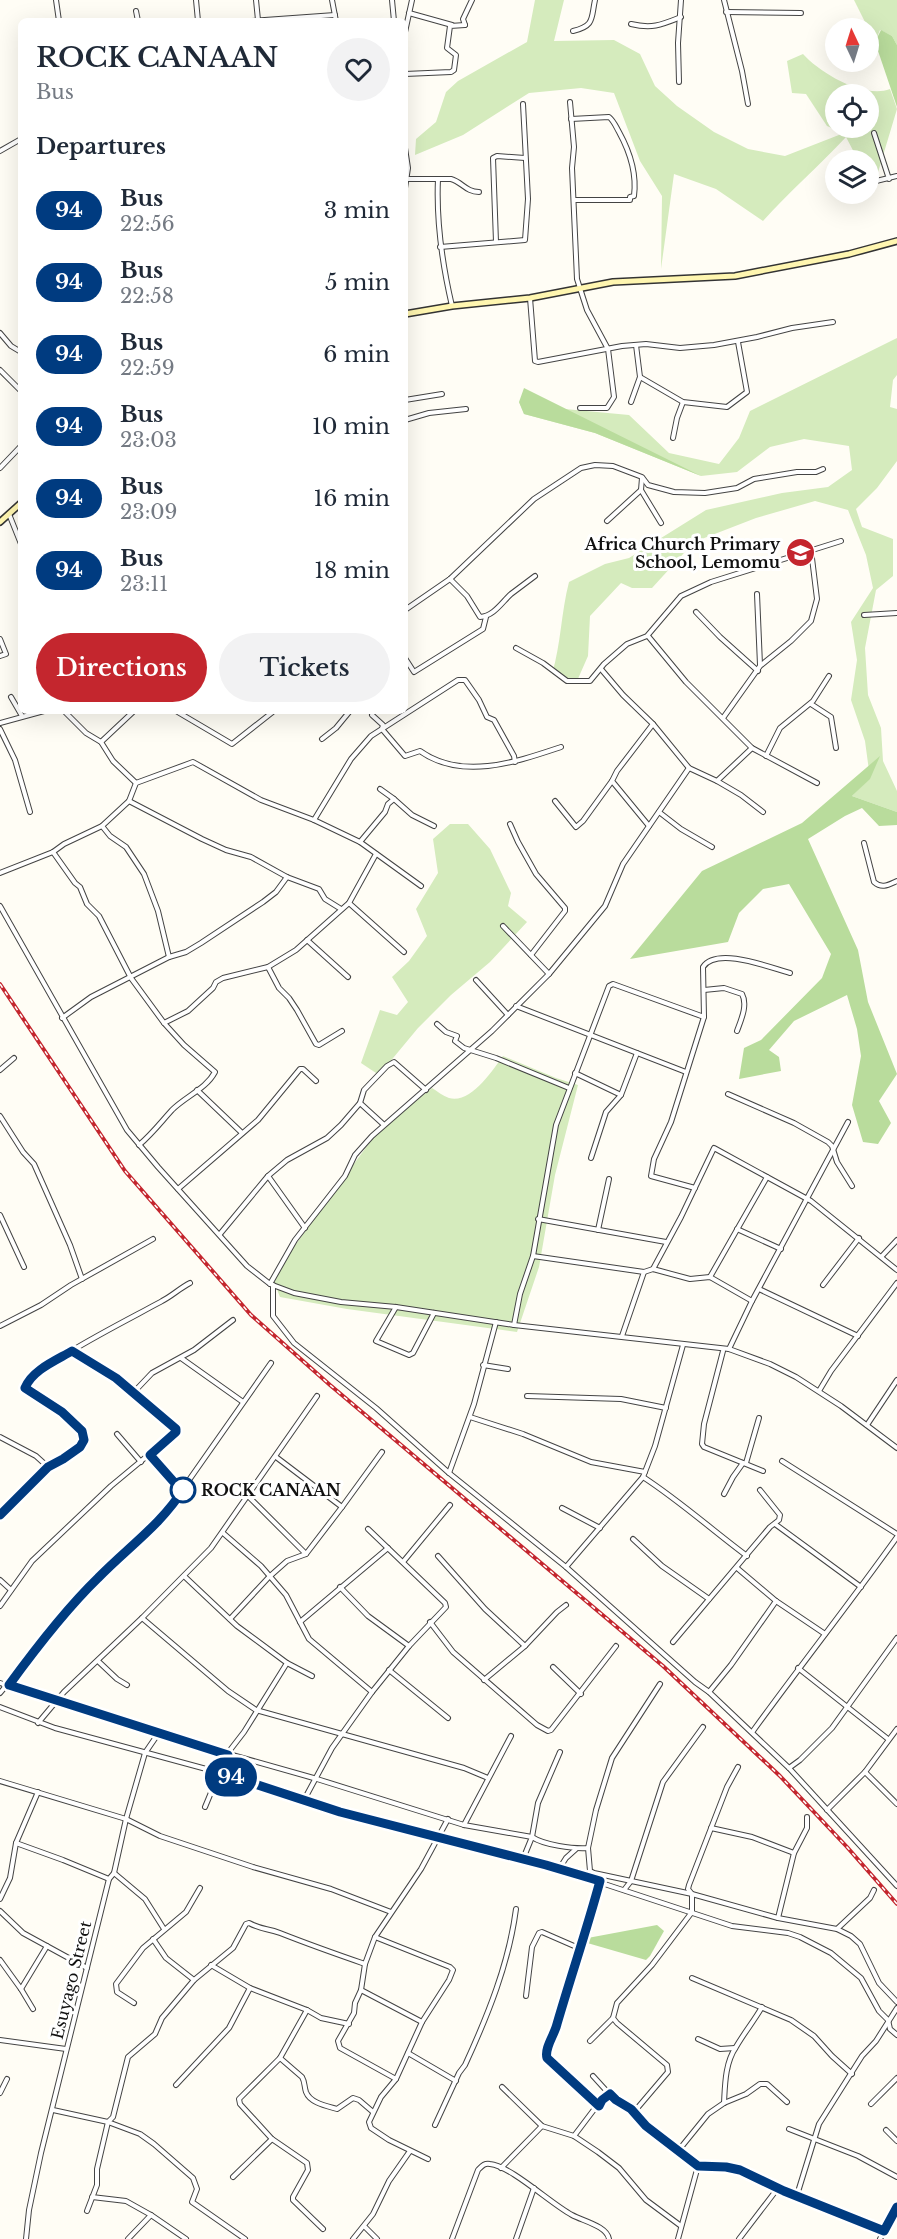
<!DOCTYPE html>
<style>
body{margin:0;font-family:"Libre Baskerville",serif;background:#f2f2f3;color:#1f2937;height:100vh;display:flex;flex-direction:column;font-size:22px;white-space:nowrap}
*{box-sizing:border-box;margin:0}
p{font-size:20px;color:#747a83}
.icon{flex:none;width:33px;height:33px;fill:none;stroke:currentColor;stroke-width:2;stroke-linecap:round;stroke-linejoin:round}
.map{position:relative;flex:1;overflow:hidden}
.side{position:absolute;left:18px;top:18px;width:390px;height:696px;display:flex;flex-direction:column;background:#fff;border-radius:9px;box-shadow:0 6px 24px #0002}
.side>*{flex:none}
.badge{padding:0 12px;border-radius:20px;font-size:21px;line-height:39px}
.needle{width:39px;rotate:356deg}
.controls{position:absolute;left:825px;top:18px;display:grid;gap:12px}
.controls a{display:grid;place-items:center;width:54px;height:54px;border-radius:50%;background:#fff;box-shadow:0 6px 24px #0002;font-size:30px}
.map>.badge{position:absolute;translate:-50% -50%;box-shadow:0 0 0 3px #fff}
h2{padding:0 18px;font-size:22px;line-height:54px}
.round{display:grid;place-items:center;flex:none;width:63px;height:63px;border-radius:32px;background:#f2f2f3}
.head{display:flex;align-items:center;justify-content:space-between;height:102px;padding:0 18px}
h1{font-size:28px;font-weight:600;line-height:45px}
.primary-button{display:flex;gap:12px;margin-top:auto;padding:12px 18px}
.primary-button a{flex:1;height:69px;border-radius:36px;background:#c4262e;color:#fff;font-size:24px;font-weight:600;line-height:69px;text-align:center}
.primary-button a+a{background:#f2f2f3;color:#1f2937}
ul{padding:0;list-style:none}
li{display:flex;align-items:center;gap:18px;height:72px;padding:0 18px}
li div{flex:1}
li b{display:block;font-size:22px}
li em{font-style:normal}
li .badge{min-width:66px;font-weight:700;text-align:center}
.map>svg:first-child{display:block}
.green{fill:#d5ebbd;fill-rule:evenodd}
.forest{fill:#b9dc9c}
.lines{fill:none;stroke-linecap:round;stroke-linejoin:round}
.street-casing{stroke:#444;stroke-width:6}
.secondary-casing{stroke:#333;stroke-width:8}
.street{stroke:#fff;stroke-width:4}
.secondary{stroke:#fff6b0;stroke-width:5}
.rail-casing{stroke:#c4262e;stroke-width:4}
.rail{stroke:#fff;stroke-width:1.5;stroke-dasharray:4.5;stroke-linecap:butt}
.line-casing{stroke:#fff;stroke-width:14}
.line{stroke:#003b80;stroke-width:9}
.stop-dot{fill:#fff;stroke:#003b80;stroke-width:3}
.labels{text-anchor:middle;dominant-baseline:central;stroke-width:6;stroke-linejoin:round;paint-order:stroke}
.poi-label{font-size:16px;font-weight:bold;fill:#111;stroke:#fff;text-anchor:end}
.stop-label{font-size:16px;font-weight:bold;fill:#111;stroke:#fff;text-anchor:start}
.street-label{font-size:16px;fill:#111;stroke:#fff}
</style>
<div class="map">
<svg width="897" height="2239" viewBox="0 0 897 2239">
<rect width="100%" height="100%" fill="#fffdf5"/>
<g class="green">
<path d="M535,0H564L554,41L614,40L640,54L655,86L677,106L714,132L748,149L785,156L844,133L827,126L806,94L792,93L787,61L803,54C820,73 864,99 890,89L897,109L873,189L869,180L868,160H858L846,137C819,166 789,192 763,221L716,189L674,174L661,269L662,196L640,161L614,93L581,88L529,93L463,135L415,155L416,139L436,122L446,92L458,81L527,42ZM836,94H868V128H836Z"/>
<polygon points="854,0 897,0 897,45 892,36 880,30 875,42"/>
<path d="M897,338V375L893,380L890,407L897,409V461L877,488L856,509L862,527L893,539V576L876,590L865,648L868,695L881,728L883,761L897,791V812L852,796L870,778L865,741L851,700L857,660L851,622L873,588L866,555L848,510L815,501L756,518L694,542L652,588H632L621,583L590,616L588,656L577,681L552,674C561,644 561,613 569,582L605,564L629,558L706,510L782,493L828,487L852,470L849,446L804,439L770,447L737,472L701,476L595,433L524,414L519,402L565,409L629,415L669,453L719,464L739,438L750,411Z"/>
<polygon points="450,824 468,824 490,849 511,893 508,906 527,922 490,962 451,995 418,1028 379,1075 361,1063 380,1010 397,1015 408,1002 392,977 409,961 427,936 416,909 438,873 433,839"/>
<path d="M503,1056L556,1078L578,1085L555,1175L539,1267L517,1332L347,1309L280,1297L272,1277L380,1128L432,1088C437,1091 443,1096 449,1098C471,1104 492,1071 503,1056Z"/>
</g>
<g class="forest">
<polygon points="881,30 892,36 897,45 897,107 875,42"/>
<polygon points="524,388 701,476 595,433 524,414 519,402"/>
<polygon points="880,756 870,779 852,796 897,812 897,825 879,826 862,808 845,816 808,839 858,950 868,1002 897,1074 879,1101 891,1123 878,1144 863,1142 852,1105 861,1056 857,1029 847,995 794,1021 769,1050 779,1057 781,1071 739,1079 744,1048 761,1040 822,978 831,954 789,884 763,889 739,913 728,942 630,959 702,871 802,823"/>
<polygon points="657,1925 664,1931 650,1956 646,1960 577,1940"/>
</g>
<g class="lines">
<defs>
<g id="street">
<polyline points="56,0 59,21"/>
<polyline points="196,0 198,21"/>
<polyline points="256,0 258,20"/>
<polyline points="332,0 336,21"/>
<polyline points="392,0 394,21"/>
<polyline points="724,0 742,71 748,104"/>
<polyline points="136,11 138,21"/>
<polyline points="726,12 801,13"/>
<polyline points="409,13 452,25"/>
<polyline points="252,21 335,15"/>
<path d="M631,24C652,29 661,25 681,17"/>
<polyline points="465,25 463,19 472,0"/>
<path d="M573,31C595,26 591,18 595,0"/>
<polyline points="405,32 412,0"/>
<polyline points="405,74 451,72 454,70 456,55 447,48 450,26 465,25"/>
<polyline points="679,82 678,43 681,0"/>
<polyline points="570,102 574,147 572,168 577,279 587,310 608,349 614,397 607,408 580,408"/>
<path d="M571,119L609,117C614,121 616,127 619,132C630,152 637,173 634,196L630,197V200H574"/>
<polyline points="874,133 889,179"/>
<polyline points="405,148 408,168 405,188"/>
<polyline points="0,151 21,139"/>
<path d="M408,179H451C462,182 466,192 479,192"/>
<path d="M438,179C436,223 442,263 452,306"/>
<polyline points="868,183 897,176"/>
<polyline points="496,242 493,158 497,156 525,158"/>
<polyline points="440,247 525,240 528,199 523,104"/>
<polyline points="530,298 535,361 538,362 622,346 646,344 680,348 714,345 757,337 792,328 833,322"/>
<polyline points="0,333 11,346 21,352"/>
<polyline points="0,370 21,391"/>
<polyline points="640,377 683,402 727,407 747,392 738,342"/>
<polyline points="405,400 442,394"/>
<polyline points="631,402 640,377 636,345"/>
<polyline points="405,420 429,413 466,409"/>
<polyline points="673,438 677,418 683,402"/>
<polyline points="0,468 21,446"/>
<polyline points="642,478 641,490 661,523"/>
<polyline points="9,514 21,544"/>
<polyline points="607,521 641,490"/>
<path d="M450,579L467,596L480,617C494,616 502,602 511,594C519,588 527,582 535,576"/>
<polyline points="757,594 760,665"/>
<polyline points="405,610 450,579 534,499 581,468 595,465 613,466 642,477 648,485 674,492 705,493 737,488 754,479 797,472 816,472 823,469"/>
<polyline points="696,612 720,637 758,671"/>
<polyline points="864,615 897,613"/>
<polyline points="648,636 686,682 752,748 817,783"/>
<polyline points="0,639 6,654 0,656"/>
<polyline points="516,648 543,663 567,681 590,681 604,664 627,644 647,636 681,596 711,582 841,541"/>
<polyline points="405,658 414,672 483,629 486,617"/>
<polyline points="601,669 623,695 653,724 689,768 717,781 741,795 763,812"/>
<polyline points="11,697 22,716"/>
<polyline points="811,704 831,717 836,748"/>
<polyline points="64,711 86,733 101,742 113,761 136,783"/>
<polyline points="176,711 232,744 274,711"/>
<path d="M372,715L383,725L382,729L405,756L420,751C462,781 516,762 561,747"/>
<polyline points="723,718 760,666 791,641 811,621 817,599 811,550"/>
<polyline points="0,723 44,711"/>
<polyline points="0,729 15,760 30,812"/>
<polyline points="322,739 336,728 350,711"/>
<polyline points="101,742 134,711"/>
<polyline points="766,756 780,728 813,701 829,676"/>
<polyline points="717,781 752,748"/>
<polyline points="394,799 412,815 434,826"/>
<polyline points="129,801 202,839 226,850 251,857 287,877 319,889 325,899 341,909"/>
<polyline points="555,801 576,827 583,821 612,781"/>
<polyline points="659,812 681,829 712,847"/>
<polyline points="314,820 351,759 371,736 458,680 465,680 479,700 487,717 494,720 514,756 515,762"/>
<polyline points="510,824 518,842 536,874 565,908 565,911 531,955"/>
<polyline points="102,826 110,836 126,847 144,874 158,911 169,957"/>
<polyline points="649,826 612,781 617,771 653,724"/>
<polyline points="360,842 385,812 388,804 394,799 380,789"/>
<path d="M864,843L874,882C882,889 888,885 897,881"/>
<path d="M53,852L75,883L80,887L87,904L99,916L131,978L164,1023L184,1045L215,1072C206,1089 186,1096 172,1110C161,1122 152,1134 139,1145"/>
<polyline points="0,873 53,852 64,844 102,826 129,801 136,783 193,762 261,800 314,820 360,842 421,886"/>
<polyline points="349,903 404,952"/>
<polyline points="0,906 127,1130 158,1167 247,1266 270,1284 294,1293 341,1302 396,1307 514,1325 729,1349 770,1364 796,1377 841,1406 897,1448"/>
<polyline points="503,926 549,974"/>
<polyline points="307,940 348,977"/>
<polyline points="268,967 279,988 289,998 297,1010 316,1044 319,1045 342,1031"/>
<polyline points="476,980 508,1015"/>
<path d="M704,990L724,988L742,994C748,1005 741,1020 737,1031"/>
<polyline points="516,1006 686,1072"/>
<polyline points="62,1018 91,997 169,957 186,952 201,943 263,902 276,892 287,877"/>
<polyline points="164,1023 188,1011 213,988 216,982 223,978 268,967 296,950 349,903 376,854"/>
<polyline points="437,1024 446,1032 457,1036 455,1041 464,1048 496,1058 569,1088"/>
<polyline points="0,1070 14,1058"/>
<polyline points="575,1073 621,1095"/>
<polyline points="197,1090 242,1133"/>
<polyline points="728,1094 794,1123 828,1142 832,1146 837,1162 852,1186"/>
<polyline points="360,1103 383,1124"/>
<polyline points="0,1116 23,1152 34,1164 70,1245 82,1279"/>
<polyline points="591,1158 606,1112 621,1095 637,1053"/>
<polyline points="268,1176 305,1228"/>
<path d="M695,1188L651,1176L654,1159L671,1122L704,1017L703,967C717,946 771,968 790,973"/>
<polyline points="178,1189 258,1120 300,1069 303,1069 316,1081"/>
<polyline points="0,1215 24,1267"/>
<polyline points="538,1219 666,1242"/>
<polyline points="737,1229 781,1249"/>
<polyline points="598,1230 609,1179"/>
<polyline points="220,1234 268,1176 287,1160 327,1138 341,1125 360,1103 364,1090 387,1066 394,1062 426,1090"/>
<polyline points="533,1256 644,1272 653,1269 690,1279 710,1277 752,1301"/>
<polyline points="882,1256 897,1240"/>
<polyline points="653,1269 681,1217 714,1148 811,1201 897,1270"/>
<polyline points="710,1277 767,1177"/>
<polyline points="270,1284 295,1240 345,1176 355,1155 372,1136 492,1031 549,974 605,906 623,864 689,768"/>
<polyline points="273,1285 273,1316 294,1343 376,1408 449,1473 566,1567 695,1682 709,1692 789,1768 897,1886"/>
<polyline points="823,1285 859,1238"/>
<polyline points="759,1289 858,1336"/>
<polyline points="396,1307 376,1341 409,1355 413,1353 434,1313"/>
<polyline points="514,1325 520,1294 533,1256 556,1125 609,986 613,984 704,1017"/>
<polyline points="0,1326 41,1305 71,1285 153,1239"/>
<polyline points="622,1336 644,1272"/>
<polyline points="729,1349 752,1301 848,1122"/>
<polyline points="723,1351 704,1424 702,1444 704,1447 763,1471"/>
<polyline points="181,1358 243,1402"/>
<polyline points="483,1365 508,1369"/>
<polyline points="819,1391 831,1371 897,1283"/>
<polyline points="134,1392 152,1373 194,1350 233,1320"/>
<polyline points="527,1396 621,1399 666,1408"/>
<polyline points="470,1417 523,1434 591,1462 645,1472"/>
<polyline points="867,1425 897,1380"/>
<polyline points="117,1434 141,1462"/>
<polyline points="0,1437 36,1456 47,1466"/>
<polyline points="150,1455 173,1481 184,1487"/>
<polyline points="276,1457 342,1507"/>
<polyline points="782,1461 897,1534"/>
<polyline points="746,1463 759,1418"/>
<polyline points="449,1473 474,1404 496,1322"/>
<path d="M643,1477C680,1501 712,1530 747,1556"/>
<polyline points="724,1494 733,1477 743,1463"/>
<polyline points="248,1496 306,1554"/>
<polyline points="562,1508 600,1528"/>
<path d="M0,1515C12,1501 32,1478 47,1467C59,1459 78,1455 84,1440C81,1417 41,1402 25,1388C35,1365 136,1316 162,1301C172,1296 180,1288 190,1283"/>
<polyline points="775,1524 861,1587"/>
<polyline points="223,1533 261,1566 286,1595 309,1639 372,1692"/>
<polyline points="633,1539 662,1566 709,1599"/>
<polyline points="438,1556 485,1609 525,1646"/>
<polyline points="403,1562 450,1505"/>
<polyline points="566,1567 643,1477 655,1446 683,1345"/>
<polyline points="737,1568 776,1601 825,1634"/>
<polyline points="184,1576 237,1626 287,1663 244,1732 227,1754 205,1807"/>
<polyline points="0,1580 11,1590"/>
<polyline points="340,1587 368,1616 409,1646"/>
<polyline points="0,1606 32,1561 111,1486 176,1432 176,1429 116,1378 72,1351"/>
<polyline points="142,1618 228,1691 256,1710 464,1768 488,1778"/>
<polyline points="230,1619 269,1577 287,1561 306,1554 342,1507 382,1452"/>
<polyline points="300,1622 388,1548"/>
<polyline points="430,1622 453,1652 537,1725 548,1731 551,1730 616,1646"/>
<polyline points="673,1642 770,1527 779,1520 780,1515 760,1490"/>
<polyline points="98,1661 117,1679 127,1685"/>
<polyline points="287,1663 312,1676"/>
<polyline points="553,1667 581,1694"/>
<polyline points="798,1668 888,1739"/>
<polyline points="389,1670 448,1718"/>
<polyline points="484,1680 525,1646 557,1612 566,1605"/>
<path d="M0,1683L158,1734L317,1779L464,1825L532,1837C544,1845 573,1849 588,1848L590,1871L594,1873L692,1894L778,1918L837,1929L851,1936L860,1944L879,1983L897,2002"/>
<polyline points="709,1692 731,1665 776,1601"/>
<polyline points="0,1693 96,1579 136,1544 168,1510 271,1363"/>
<polyline points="0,1707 55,1728 221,1773 340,1812 559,1869 732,1926 788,1933 800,1937 831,1953 861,1978 879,2011 888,2020 890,2029 897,2035"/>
<polyline points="38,1723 64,1692 142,1618 211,1548 317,1396"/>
<path d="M753,1731C800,1666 850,1603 897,1537"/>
<polyline points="789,1768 800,1760 832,1728 897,1638"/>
<polyline points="865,1772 897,1804"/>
<polyline points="0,1781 126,1819 160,1836 253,1867 331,1889 391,1912"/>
<polyline points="304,1800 332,1748 372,1692 409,1646 446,1607 445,1603 368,1529"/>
<polyline points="827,1810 865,1772 897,1729"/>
<polyline points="464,1825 511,1736"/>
<polyline points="711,1828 752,1837 794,1853"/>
<polyline points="16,1843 63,1860 109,1879"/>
<polyline points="588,1848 596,1810 612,1758 660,1684"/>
<polyline points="523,1859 532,1837 538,1803 560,1752"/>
<polyline points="559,1869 566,1858 576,1849"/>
<polyline points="114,1873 145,1899 164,1929"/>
<polyline points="624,1890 631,1881 663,1782 703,1727"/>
<polyline points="0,1899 10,1878 16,1843 38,1792"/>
<polyline points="0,1911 23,1933 87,1968"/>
<polyline points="778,1918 794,1853 807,1828 807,1817"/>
<polyline points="837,1929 870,1898 874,1890"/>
<polyline points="375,1937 450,1967 453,1970 449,1980 422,2022 396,2079 381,2097 369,2122 371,2128 389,2140 428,2159"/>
<polyline points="153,1939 166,1958 194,1980"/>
<polyline points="0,1960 21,1989 33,2009"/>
<polyline points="211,1965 250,1988 307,2010 321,2018 349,2024"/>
<polyline points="692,1978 791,2020 814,2036 832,2056 852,2074"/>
<polyline points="21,1989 47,1946"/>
<polyline points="361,1990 422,2022"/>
<polyline points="526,1996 532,1947 539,1933 542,1932 581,1949"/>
<polyline points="134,2003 117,1992 116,1984 143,1948 186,1912 200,1888"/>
<polyline points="307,2010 280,2058 239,2099 240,2104 272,2139 307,2163 308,2170 293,2197 293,2200 323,2229"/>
<polyline points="698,2039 720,2049 735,2048"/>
<polyline points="0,2040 66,2049"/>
<polyline points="590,2041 613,2018"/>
<polyline points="408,2053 456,2081"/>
<path d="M280,2058L302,2077C305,2082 304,2086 306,2092C310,2103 327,2106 337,2109L353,2098L359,2100L373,2112"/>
<polyline points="593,2076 613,2098 631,2109 646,2126 698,2166 726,2167 739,2170 784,2191 884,2231"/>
<polyline points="396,2079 340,2048 338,2041 354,2013 355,2003 361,1990 365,1964 375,1937 421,1869 448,1819"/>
<polyline points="176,2085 229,2028 250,1988"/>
<polyline points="502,2087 542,2126 574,2136 598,2152 619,2168 646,2200 681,2226"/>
<polyline points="0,2093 7,2079"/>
<path d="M724,2103C725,2085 725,2063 736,2047C744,2033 754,2021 762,2007"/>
<polyline points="871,2104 897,2078"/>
<path d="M599,2106L545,2055C547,2045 554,2036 557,2025C571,1977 587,1930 600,1881"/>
<polyline points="53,2110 108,2122 140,2134 154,2144 193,2178 197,2189 192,2202 245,2239"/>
<polyline points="634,2112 668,2072 667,2065 617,2023 613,2018 617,2003 652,1965 692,1912 692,1894 688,1889 689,1885 727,1787 738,1767"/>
<path d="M435,2125L459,2073L465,2065C488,2015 509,1963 516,1909"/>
<polyline points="789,2129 858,2156 897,2177"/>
<polyline points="886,2130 897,2141"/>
<polyline points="574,2136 602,2099 610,2094"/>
<polyline points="678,2151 708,2114 724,2103 746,2094 760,2084 767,2084 787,2102"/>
<polyline points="501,2168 542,2126"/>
<polyline points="233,2177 272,2139"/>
<polyline points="797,2195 819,2124 862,2056 876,2041 897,2008"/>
<polyline points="92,2197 126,2201 151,2215 186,2239"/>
<path d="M87,2211L97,2185V2169L108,2122L113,2117L128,2057L155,2034L162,2018L194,1980L233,1948L246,1924L249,1923C262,1930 267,1928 280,1933C308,1944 336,1954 365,1964"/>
<polyline points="365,2227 377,2239"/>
<polyline points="26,2239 29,2210 41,2153 109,1879 114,1873 126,1819 145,1753 158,1734"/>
<polyline points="128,2239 151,2215"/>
<polyline points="353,2239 373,2214 389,2181 410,2151"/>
<path d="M452,2239L478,2170C482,2166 484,2163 490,2164C511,2166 551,2204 572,2215C583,2221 607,2226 609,2239"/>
<polyline points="516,2239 534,2188"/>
<polyline points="678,2239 698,2166"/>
<polyline points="739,2239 778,2188"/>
<polyline points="880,2239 897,2207"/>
</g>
<g id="secondary">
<polyline points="405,314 452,306 530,298 613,282 735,276 849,254 897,241"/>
<polyline points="0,522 21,503"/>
</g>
</defs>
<use href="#street" class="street-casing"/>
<use href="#secondary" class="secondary-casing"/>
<use href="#street" class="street"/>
<use href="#secondary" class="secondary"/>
<defs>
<polyline id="rail" points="0,984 125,1171 251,1315 330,1385 663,1666 780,1776 847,1847 897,1904"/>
</defs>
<use href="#rail" class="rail-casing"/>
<use href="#rail" class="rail"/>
</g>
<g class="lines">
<defs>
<path id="line" d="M0,1515L48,1467L63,1459L80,1447L84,1440L82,1431L62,1412L25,1388C32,1370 57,1360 72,1351L116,1378L176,1429V1432L150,1455L173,1481L184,1488C162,1524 127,1548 98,1578C65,1610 36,1648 9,1685L228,1755L221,1773L340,1812L546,1865L600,1881C587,1929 571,1976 557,2024C555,2034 544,2048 547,2058L599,2106L602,2100L610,2094L616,2100L631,2109L646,2126L698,2166L726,2167L740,2170L784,2191L884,2231L897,2207"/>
</defs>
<use href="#line" class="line-casing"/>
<use href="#line" class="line"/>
</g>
<defs>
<symbol id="school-disc" viewBox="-11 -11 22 22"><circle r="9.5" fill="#c4262e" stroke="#fff"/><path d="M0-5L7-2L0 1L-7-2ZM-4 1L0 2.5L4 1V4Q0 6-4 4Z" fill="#fff"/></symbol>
</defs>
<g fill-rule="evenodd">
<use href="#school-disc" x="784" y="536" width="33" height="33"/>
</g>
<circle class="stop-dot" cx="183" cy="1490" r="12"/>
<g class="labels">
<g class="poi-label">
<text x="780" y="544">Africa Church Primary<tspan x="780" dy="18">School, Lemomu</tspan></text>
</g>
<g class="stop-label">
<text x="201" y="1490">ROCK CANAAN</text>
</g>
<g class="street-label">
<text transform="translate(71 1980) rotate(-76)">Esuyago Street</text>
</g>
</g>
</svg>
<div class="controls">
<a><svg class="needle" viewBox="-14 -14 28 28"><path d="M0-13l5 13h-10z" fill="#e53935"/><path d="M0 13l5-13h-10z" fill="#747a83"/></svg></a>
<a><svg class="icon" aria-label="locate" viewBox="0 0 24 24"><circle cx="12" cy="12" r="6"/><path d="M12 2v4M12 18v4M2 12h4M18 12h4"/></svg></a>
<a><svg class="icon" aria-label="layers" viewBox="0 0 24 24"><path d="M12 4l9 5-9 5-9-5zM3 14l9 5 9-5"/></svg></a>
</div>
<b class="badge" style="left:231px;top:1777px;background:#003b80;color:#fff">94</b>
<section class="side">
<div class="head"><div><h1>ROCK CANAAN</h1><p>Bus</p></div><a class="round"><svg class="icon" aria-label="heart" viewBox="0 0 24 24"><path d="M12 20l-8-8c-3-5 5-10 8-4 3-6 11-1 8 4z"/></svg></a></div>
<h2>Departures</h2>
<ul>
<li><span class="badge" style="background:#003b80;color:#fff">94</span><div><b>Bus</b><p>22:56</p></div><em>3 min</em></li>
<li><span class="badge" style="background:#003b80;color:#fff">94</span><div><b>Bus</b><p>22:58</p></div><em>5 min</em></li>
<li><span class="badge" style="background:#003b80;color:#fff">94</span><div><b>Bus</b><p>22:59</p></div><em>6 min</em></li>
<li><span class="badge" style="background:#003b80;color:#fff">94</span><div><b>Bus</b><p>23:03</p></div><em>10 min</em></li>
<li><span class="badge" style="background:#003b80;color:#fff">94</span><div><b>Bus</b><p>23:09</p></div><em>16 min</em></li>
<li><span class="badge" style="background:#003b80;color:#fff">94</span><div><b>Bus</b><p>23:11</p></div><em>18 min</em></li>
</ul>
<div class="primary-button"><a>Directions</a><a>Tickets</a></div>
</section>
</div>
